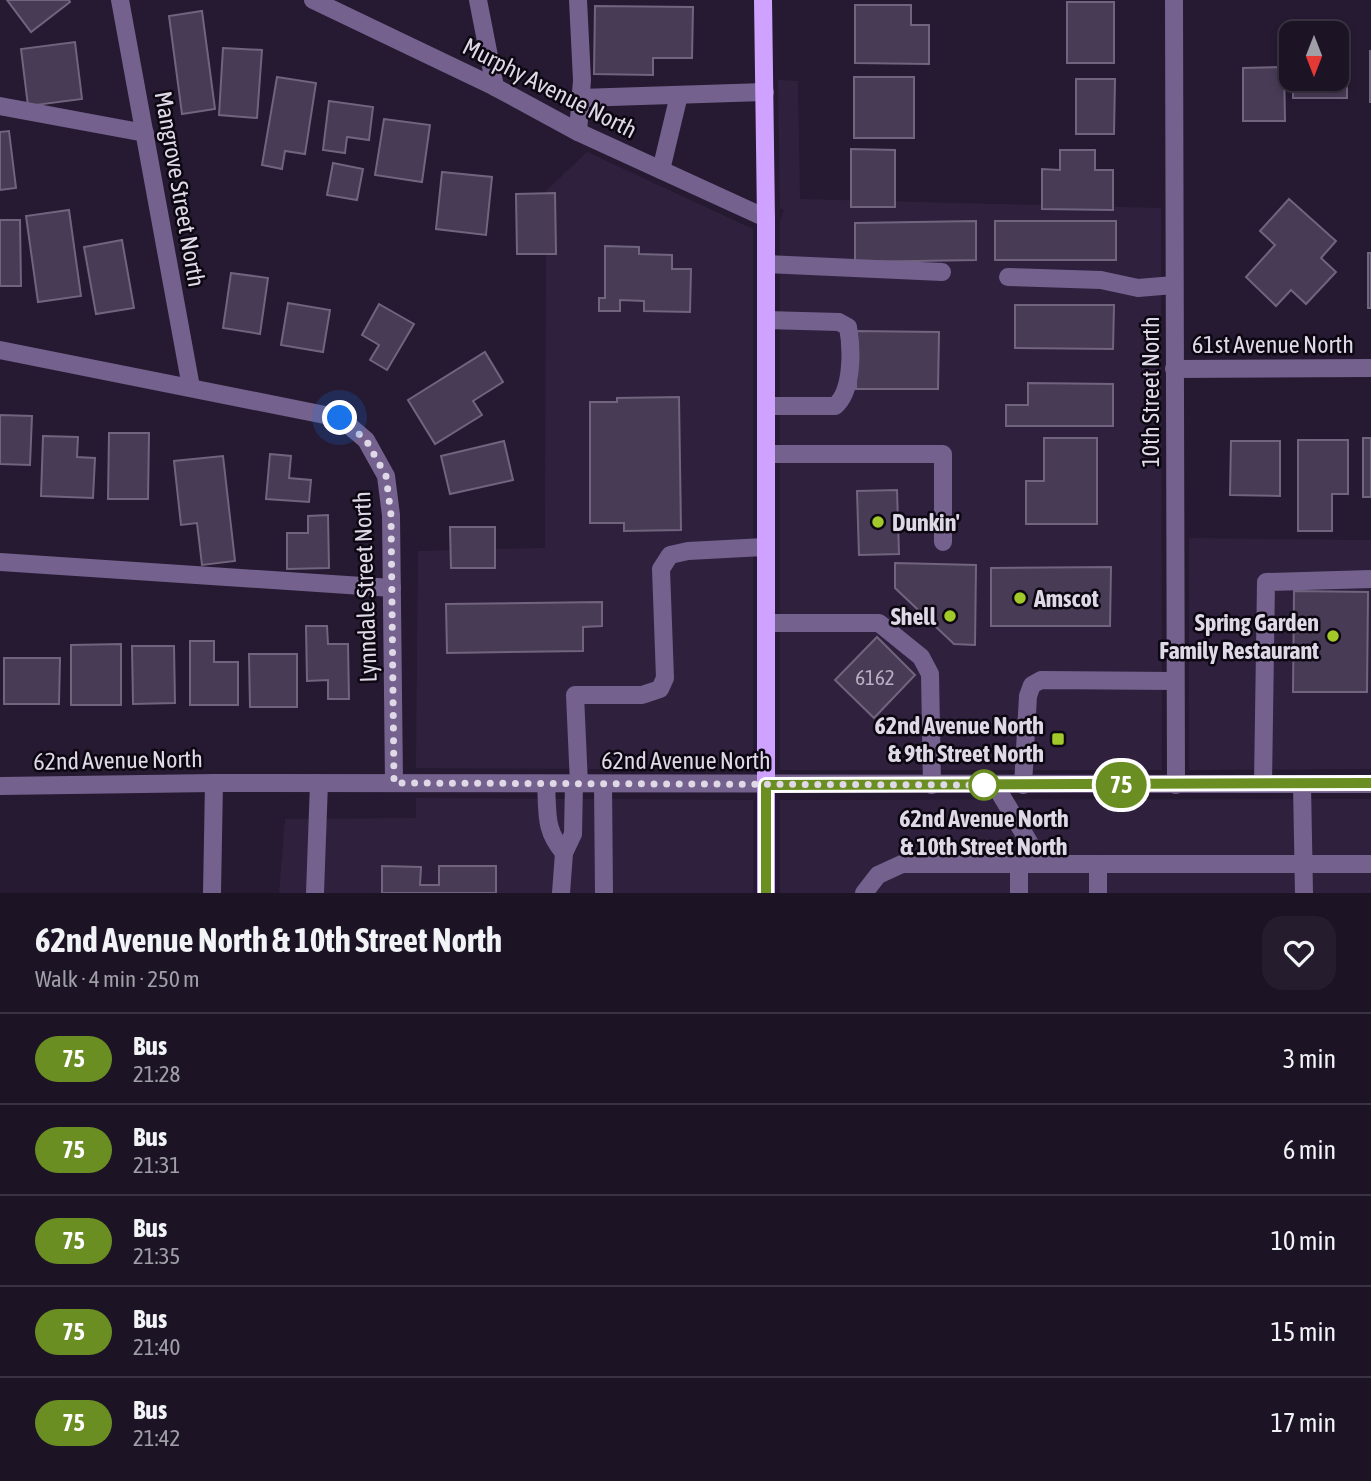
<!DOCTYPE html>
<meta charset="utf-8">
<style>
body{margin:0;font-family:"Asap Condensed",sans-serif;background:#251d2d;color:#f1f3f6;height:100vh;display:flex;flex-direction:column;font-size:26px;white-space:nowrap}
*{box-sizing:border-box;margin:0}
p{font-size:23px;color:#a09ea7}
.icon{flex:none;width:38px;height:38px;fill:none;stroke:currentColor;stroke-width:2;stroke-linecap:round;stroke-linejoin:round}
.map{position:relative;height:893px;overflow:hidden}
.sheet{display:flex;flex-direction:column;background:#1c1425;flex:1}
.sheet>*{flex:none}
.badge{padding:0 14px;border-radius:23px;font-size:24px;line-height:46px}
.needle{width:46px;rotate:180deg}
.fabs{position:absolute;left:1279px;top:21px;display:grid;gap:14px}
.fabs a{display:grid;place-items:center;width:70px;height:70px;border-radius:14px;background:#1c1425;box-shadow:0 4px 10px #0003,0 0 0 2px #3a3342;font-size:35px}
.you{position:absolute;width:35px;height:35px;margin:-18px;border:5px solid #fff;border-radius:50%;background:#1a73e8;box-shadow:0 0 0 10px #1a73e833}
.map>.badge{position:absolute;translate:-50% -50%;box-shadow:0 0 0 4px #fff}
.round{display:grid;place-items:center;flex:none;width:74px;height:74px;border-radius:21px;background:#251d2d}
.headline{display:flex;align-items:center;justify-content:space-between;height:119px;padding:0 35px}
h1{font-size:33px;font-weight:700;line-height:52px}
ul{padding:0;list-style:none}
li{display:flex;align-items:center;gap:21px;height:91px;padding:0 35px;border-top:2px solid #3a3342}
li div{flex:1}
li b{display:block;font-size:26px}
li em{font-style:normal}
li .badge{min-width:77px;font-weight:700;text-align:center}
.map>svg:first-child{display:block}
.built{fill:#2f213e}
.building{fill:#473b55;stroke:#70647f;stroke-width:2}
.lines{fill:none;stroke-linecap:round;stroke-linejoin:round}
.minor{stroke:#75618d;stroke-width:18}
.major{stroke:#cea2fe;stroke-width:18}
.line-casing{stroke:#fff;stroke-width:16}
.line{stroke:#6b8e23;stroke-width:10}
.walk{stroke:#ded8e7;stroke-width:7;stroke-dasharray:0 12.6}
.poi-dot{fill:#a1c929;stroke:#0c0711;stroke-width:2.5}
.stop-dot{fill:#fff;stroke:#6b8e23;stroke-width:3.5}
.labels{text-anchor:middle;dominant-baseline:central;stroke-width:5;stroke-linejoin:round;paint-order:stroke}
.number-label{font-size:21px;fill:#b8b1c2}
.street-label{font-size:24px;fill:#ded8e7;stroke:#0c0711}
.poi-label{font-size:24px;font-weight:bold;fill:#ded8e7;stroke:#0c0711;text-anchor:end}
.stop-label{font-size:24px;font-weight:bold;fill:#ded8e7;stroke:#0c0711}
</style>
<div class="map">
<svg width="1371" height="893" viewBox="0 0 1371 893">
<rect width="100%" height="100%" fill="#251a31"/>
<g class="built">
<polygon points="778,80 798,81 800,199 1161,208 1162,770 780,770 780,221 784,210 780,208"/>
<polygon points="587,152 753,229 753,770 416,768 418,551 545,548 546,191"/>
<polygon points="1189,538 1371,540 1371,769 1189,770"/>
<polygon points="416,798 753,800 753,893 279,893 285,819 416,818"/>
<polygon points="1371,799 1371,893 780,893 780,800"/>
</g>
<g class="building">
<polygon points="7,0 69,0 70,2 31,32"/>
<rect x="1067" y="2" width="47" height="61"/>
<polygon points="855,5 911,5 911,25 929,25 929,64 855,63"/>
<polygon points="595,6 693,7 692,58 653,58 653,75 594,74"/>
<polygon points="202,11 215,109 182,114 169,16"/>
<polygon points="75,42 82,99 28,106 21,49"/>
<polygon points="223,48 262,50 257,118 219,115"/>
<rect x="1370" y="51" width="1" height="51"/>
<polygon points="1337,52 1347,52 1347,98 1293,98 1293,79 1337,79"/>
<polygon points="1284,67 1285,121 1243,121 1243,68"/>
<polygon points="277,77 316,83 305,154 285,151 282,169 262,165"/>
<rect x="854" y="77" width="60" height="61"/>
<polygon points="1076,79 1115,79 1114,134 1076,134"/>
<polygon points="329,101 373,107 369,140 347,137 345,153 323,150"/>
<polygon points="384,119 430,125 422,182 375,175"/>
<polygon points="9,131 16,188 0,190 0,132"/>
<polygon points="851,149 895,150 895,207 851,207"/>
<polygon points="1060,150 1095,150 1095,170 1113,170 1113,210 1042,209 1042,169 1060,170"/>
<polygon points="333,163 363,169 357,200 327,195"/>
<polygon points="442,172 492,177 486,235 436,229"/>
<polygon points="555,193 556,254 517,254 516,194"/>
<polygon points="1289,199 1336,241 1321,258 1336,272 1306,304 1291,290 1276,306 1246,277 1275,245 1260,231"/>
<polygon points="69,210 81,296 38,302 26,216"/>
<polygon points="0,220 20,220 21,286 0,286"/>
<polygon points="976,221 976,260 855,262 855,223"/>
<rect x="995" y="221" width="121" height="39"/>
<polygon points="122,240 134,308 96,314 84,247"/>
<polygon points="605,246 639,247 639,254 672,255 672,269 691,269 690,312 644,311 644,301 620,300 620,311 599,311 599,298 605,298"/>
<rect x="1368" y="253" width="3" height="55"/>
<polygon points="231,273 268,278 260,334 223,328"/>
<polygon points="288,303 330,310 323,352 281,345"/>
<polygon points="379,304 414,324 387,370 370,360 379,345 362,335"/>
<polygon points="1015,305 1114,305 1113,349 1015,348"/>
<polygon points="856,331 939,332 938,389 856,389"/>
<polygon points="485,352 503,382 473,401 482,415 435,444 408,400"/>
<polygon points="1028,383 1113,384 1113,426 1006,426 1006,405 1028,405"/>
<polygon points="679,397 681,530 624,531 624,523 590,523 590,402 617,402 617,398"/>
<polygon points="0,415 32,416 30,465 0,464"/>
<polygon points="109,433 149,433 148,499 108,499"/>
<polygon points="43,436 78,437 77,457 95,458 93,498 41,496"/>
<polygon points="1044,438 1097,438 1097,524 1026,524 1026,481 1044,481"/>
<rect x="1363" y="438" width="8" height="59"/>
<polygon points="1298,440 1348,440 1348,494 1332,494 1332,531 1298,531"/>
<polygon points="504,441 513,480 450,494 441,456"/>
<polygon points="1231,441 1280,441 1280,496 1230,495"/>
<polygon points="270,454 291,456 289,478 311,480 309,502 266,499"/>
<polygon points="223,456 235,561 202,565 197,523 181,525 174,461"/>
<polygon points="897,490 899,554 859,555 857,491"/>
<polygon points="328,515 329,568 287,569 287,533 308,533 308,516"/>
<polygon points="450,527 495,527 495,568 451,568"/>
<polygon points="895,563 976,565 975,645 954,644 895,588"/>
<polygon points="1111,567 1110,626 991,626 991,568"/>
<polygon points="1294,591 1368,592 1367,692 1293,692"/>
<polygon points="602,602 602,626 583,627 583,651 447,653 446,604"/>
<polygon points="306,626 327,626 328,644 348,644 349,699 328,699 328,680 307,681"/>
<polygon points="877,637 915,675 874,718 835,680"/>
<polygon points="190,641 214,641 214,662 238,662 238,705 190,705"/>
<polygon points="121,644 121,705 71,705 71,645"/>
<polygon points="132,646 174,646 175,703 133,704"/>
<polygon points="249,654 297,654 297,707 250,707"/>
<polygon points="4,658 60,658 59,704 4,704"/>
<polygon points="382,866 421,867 420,885 439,885 439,866 496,866 496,893 382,893"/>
</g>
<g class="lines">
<g class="minor">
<polyline points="120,0 191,387"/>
<polyline points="313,0 495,87 578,132 766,218"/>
<polyline points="478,0 495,87"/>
<polyline points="578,0 582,80 578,132"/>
<polyline points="1174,0 1176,785"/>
<polyline points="580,98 765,92"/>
<polyline points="0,106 145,133"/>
<polyline points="661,170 679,95"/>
<polyline points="766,264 942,272"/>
<polyline points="1008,277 1101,280 1138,288 1174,285"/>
<path d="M766,320L839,322L848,327C852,349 853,391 835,406H766"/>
<polyline points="0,350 340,418 366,440 386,476 391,515 394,783"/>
<polyline points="1174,369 1371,368"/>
<polyline points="766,454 943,454 943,542"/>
<polyline points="0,562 392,588"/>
<polyline points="766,623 879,623 921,657 930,674 932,785"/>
<path d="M546,784C548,814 544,829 564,853"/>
<polyline points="579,784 575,695 642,695 660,689 665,678 661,569 670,555 688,551 766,547"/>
<polyline points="603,784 604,893"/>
<polyline points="1263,784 1266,582 1371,579"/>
<polyline points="1302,784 1304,893"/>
<polyline points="995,785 1042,864"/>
<polyline points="1023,785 1028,696 1032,685 1041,680 1175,681"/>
<polyline points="0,786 214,783 1371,784"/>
<polyline points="1019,864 1019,893"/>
<polyline points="212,893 214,783"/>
<polyline points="315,893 319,783"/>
<polyline points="561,893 564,853 573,834 574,784"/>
<polyline points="864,893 878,875 902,864 1371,864"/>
<polyline points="1098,893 1098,864"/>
</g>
<polyline class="major" points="763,0 766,218 766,893"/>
</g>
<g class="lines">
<defs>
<polyline id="line" points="766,893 766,785 1371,783"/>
</defs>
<use href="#line" class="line-casing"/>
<use href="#line" class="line"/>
<polyline class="walk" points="340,418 366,440 386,476 391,515 394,783 984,785"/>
</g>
<g class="poi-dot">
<circle cx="878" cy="522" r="7"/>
<circle cx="1020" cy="598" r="7"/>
<circle cx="950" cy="616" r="7"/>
<circle cx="1333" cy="636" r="7"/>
<rect x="1051" y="732" width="14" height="14" rx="3.5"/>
</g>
<circle class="stop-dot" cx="984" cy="785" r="14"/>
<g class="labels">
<g class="number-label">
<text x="875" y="677">6162</text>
</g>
<g class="street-label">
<text transform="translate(550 88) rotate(27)">Murphy Avenue North</text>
<text transform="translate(180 189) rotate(80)">Mangrove Street North</text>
<text x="1273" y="344">61st Avenue North</text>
<text transform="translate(1150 392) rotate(-90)">10th Street North</text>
<text transform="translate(365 587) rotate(-92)">Lynndale Street North</text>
<text transform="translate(118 760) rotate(-1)">62nd Avenue North</text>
<text x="686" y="760">62nd Avenue North</text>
</g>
<g class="poi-label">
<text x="892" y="522" text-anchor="start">Dunkin'</text>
<text x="1034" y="598" text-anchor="start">Amscot</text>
<text x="936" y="616">Shell</text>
<text x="1319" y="622">Spring Garden<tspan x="1319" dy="28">Family Restaurant</tspan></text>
<text x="1044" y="725">62nd Avenue North<tspan x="1044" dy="28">&amp; 9th Street North</tspan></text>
</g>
<g class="stop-label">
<text x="984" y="818">62nd Avenue North<tspan x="984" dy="28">&amp; 10th Street North</tspan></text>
</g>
</g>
</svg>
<div class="fabs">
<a><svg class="needle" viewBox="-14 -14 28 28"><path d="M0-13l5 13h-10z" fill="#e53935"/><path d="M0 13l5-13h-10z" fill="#a09ea7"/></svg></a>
</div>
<div class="you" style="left:340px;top:418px"></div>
<b class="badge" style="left:1121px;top:785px;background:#6b8e23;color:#fff">75</b>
</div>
<section class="sheet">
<div class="headline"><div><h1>62nd Avenue North &amp; 10th Street North</h1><p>Walk · 4 min · 250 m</p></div><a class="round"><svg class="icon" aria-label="heart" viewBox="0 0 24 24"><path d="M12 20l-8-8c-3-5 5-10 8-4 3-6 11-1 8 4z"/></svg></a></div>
<ul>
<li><span class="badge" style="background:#6b8e23;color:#fff">75</span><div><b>Bus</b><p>21:28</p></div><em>3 min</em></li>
<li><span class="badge" style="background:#6b8e23;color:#fff">75</span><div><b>Bus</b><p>21:31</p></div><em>6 min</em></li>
<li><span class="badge" style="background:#6b8e23;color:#fff">75</span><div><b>Bus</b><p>21:35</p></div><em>10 min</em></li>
<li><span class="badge" style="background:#6b8e23;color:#fff">75</span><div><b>Bus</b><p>21:40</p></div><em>15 min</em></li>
<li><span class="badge" style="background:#6b8e23;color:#fff">75</span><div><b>Bus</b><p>21:42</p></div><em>17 min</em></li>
</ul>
</section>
